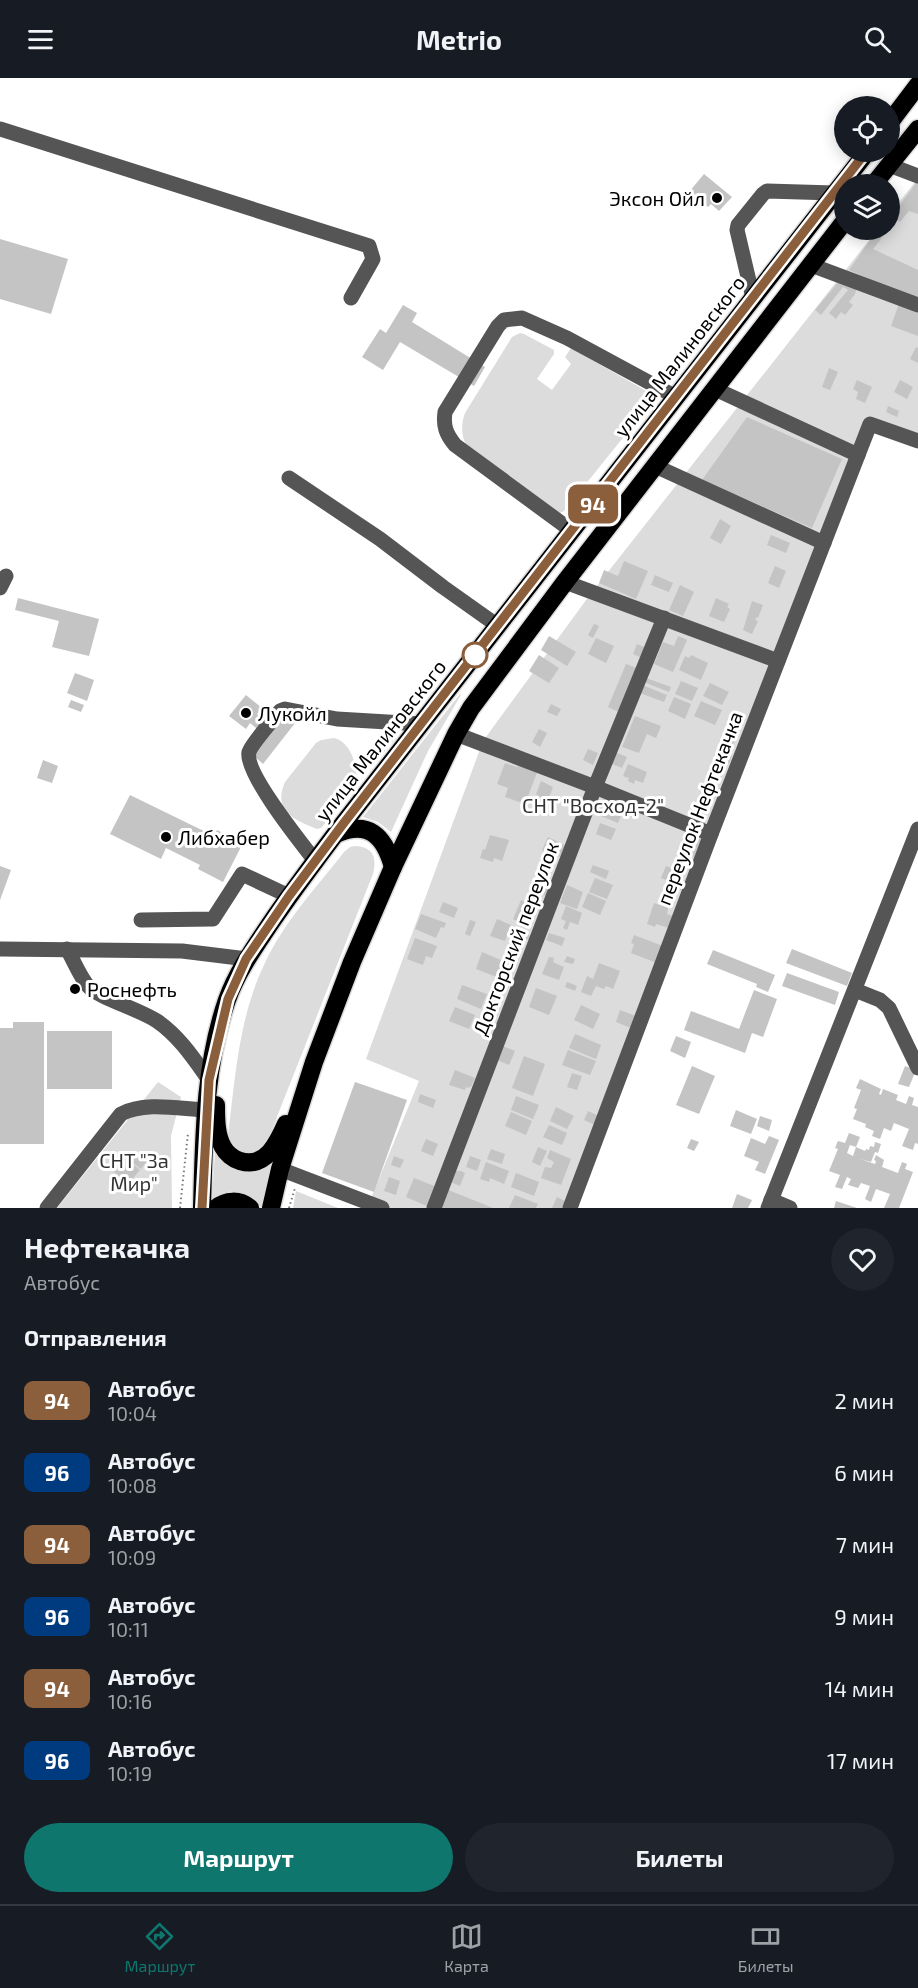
<!DOCTYPE html>
<html lang="ru">
<meta charset="utf-8">
<style>
body{margin:0;font-family:"Exo 2",sans-serif;background:#20242c;color:#f1f3f6;height:100vh;display:flex;flex-direction:column;font-size:22px;white-space:nowrap}
*{box-sizing:border-box;margin:0}
p{font-size:20px;color:#9ea1a6}
.icon{flex:none;width:33px;height:33px;fill:none;stroke:currentColor;stroke-width:2;stroke-linecap:round;stroke-linejoin:round}
.map{position:relative;height:1130px;overflow:hidden}
.panel{display:flex;flex-direction:column;background:#171b24;flex:1}
.panel>*{flex:none}
.badge{padding:0 12px;border-radius:9px;font-size:21px;line-height:39px}
.tools{position:absolute;left:834px;top:18px;display:grid;gap:12px}
.tools a{display:grid;place-items:center;width:66px;height:66px;border-radius:50%;background:#171b24;box-shadow:0 3px 15px #0003;font-size:30px}
.map>.badge{position:absolute;translate:-50% -50%;box-shadow:0 0 0 3px #fff}
h2{padding:0 24px;font-size:22px;line-height:54px}
.round{display:grid;place-items:center;flex:none;width:63px;height:63px;border-radius:32px;background:#20242c}
.headline{display:flex;align-items:center;justify-content:space-between;height:102px;padding:0 24px}
h1{font-size:28px;font-weight:700;line-height:45px}
.cta{display:flex;gap:12px;margin-top:auto;padding:12px 24px}
.cta a{flex:1;height:69px;border-radius:36px;background:#0f766e;color:#fff;font-size:24px;font-weight:700;line-height:69px;text-align:center}
.cta a+a{background:#20242c;color:#f1f3f6}
ul{padding:0;list-style:none}
li{display:flex;align-items:center;gap:18px;height:72px;padding:0 24px}
li div{flex:1}
li b{display:block;font-size:22px}
li em{font-style:normal}
li .badge{min-width:66px;font-weight:700;text-align:center}
header{display:flex;justify-content:space-between;align-items:center;height:78px;padding:0 24px;background:#171b24;font-size:27px;font-weight:700}
.menu{display:flex;justify-content:space-around;align-items:center;height:84px;border-top:2px solid #363941;background:#171b24;font-size:16px;color:#9ea1a6}
.menu a{display:grid;justify-items:center;gap:3px}
.menu .on{color:#0f766e}
.map>svg:first-child{display:block}
.green{fill:#dcdcdc}
.building{fill:#c4c4c4}
.lines{fill:none;stroke-linecap:round;stroke-linejoin:round}
.highway-casing{stroke:#dbdbdb;stroke-width:21}
.path{stroke:#777;stroke-width:2;stroke-dasharray:1.5 3;stroke-linecap:butt}
.minor{stroke:#555;stroke-width:15}
.highway{stroke:#000;stroke-width:18}
.line-casing{stroke:#fff;stroke-width:14}
.line{stroke:#8b5e3c;stroke-width:9}
.poi-dot{fill:#000;stroke:#fff;stroke-width:2}
.stop-dot{fill:#fff;stroke:#8b5e3c;stroke-width:3}
.labels{text-anchor:middle;dominant-baseline:central;stroke-width:6;stroke-linejoin:round;paint-order:stroke}
.poi-label{font-size:20px;fill:#000;stroke:#fff;text-anchor:start}
.street-label{font-size:20px;fill:#000;stroke:#fff}
.park-label{font-size:20px;fill:#333;stroke:#fff}
</style>
<header><svg class="icon" aria-label="menu" viewBox="0 0 24 24"><path d="M4 6h16M4 12h16M4 18h16"/></svg>Metrio<svg class="icon" aria-label="search" viewBox="0 0 24 24"><circle cx="10" cy="10" r="6"/><path d="M15 15l6 6"/></svg></header>
<div class="map">
<svg width="918" height="1130" viewBox="0 0 918 1130">
<rect width="100%" height="100%" fill="#fff"/>
<g class="green">
<polygon points="918,100 918,368 872,351 570,1130 367,1130 419,1003 366,981 483,663 589,518 877,152 890,152 890,136"/>
<path d="M520,255L524,256L554,272V276L537,301L552,312L571,286L565,279L571,270L648,314L651,317V325L564,433L560,435L466,367C461,356 461,346 465,335L512,259Z"/>
<polygon points="460,616 461,617 428,673 391,754 378,744 363,739"/>
<polygon points="388,652 393,654 396,660 381,678 373,675 372,671"/>
<path d="M334,660C352,664 360,693 355,710L321,750L317,751C295,742 272,733 285,704L316,665L321,662Z"/>
<path d="M355,768C374,769 377,780 373,796L267,1064C264,1067 263,1070 260,1072C247,1082 230,1072 228,1058C235,1000 239,939 264,887C283,845 316,810 344,774L350,769Z"/>
<polygon points="158,1004 181,1019 171,1058 172,1130 57,1130"/>
<path d="M215,1075C231,1098 249,1097 273,1086L261,1129C246,1113 232,1108 212,1121Z"/>
<polygon points="296,1113 338,1130 293,1130"/>
</g>
<g class="building">
<polygon points="704,96 732,119 719,133 711,126 708,129 689,114"/>
<polygon points="916,105 918,105 918,136 909,133 900,144 892,138"/>
<polygon points="877,152 888,152 873,171 918,192 918,223 849,192"/>
<polygon points="0,161 68,181 51,236 0,221"/>
<polygon points="840,202 857,209 855,216 849,224 853,227 845,237 841,234 836,241 829,235 848,212 843,209 821,237 815,232"/>
<polygon points="900,223 918,230 918,258 891,248"/>
<polygon points="403,227 417,235 412,244 485,289 474,308 400,264 383,292 362,279 380,251 386,255"/>
<polygon points="916,269 918,270 918,285 910,281"/>
<polygon points="829,290 838,294 830,312 822,309"/>
<polygon points="857,302 872,309 865,325 856,321 858,314 853,311"/>
<polygon points="900,302 913,309 907,321 894,314"/>
<polygon points="888,328 899,333 897,339 886,334"/>
<polygon points="747,339 842,381 812,450 702,402"/>
<polygon points="720,441 731,448 721,466 710,460"/>
<polygon points="771,457 790,465 786,475 767,467"/>
<polygon points="624,483 648,493 636,521 599,505 604,492 618,498"/>
<polygon points="775,488 786,493 779,510 768,505"/>
<polygon points="655,497 673,505 669,514 651,507"/>
<polygon points="680,507 694,514 683,538 669,532"/>
<polygon points="18,520 99,541 89,578 52,569 59,543 15,532"/>
<polygon points="716,520 729,526 727,529 730,531 724,544 709,538"/>
<polygon points="752,523 763,527 758,540 757,539 755,542 758,543 752,556 743,552"/>
<polygon points="594,546 599,548 593,560 588,557"/>
<polygon points="549,558 576,574 567,588 541,572"/>
<polygon points="678,558 687,562 673,594 654,586 663,564 674,568"/>
<polygon points="596,560 614,568 606,585 588,576"/>
<polygon points="637,566 646,570 642,580 633,576"/>
<polygon points="539,577 559,590 549,605 529,593"/>
<polygon points="691,577 708,585 701,602 679,592 685,578 689,580"/>
<polygon points="626,586 639,591 621,635 608,629"/>
<polygon points="75,595 94,602 87,623 67,615"/>
<polygon points="643,599 671,609 669,614 641,603"/>
<polygon points="681,603 698,610 692,623 675,616"/>
<polygon points="710,605 729,614 722,627 703,618"/>
<polygon points="640,606 667,617 664,624 637,614"/>
<polygon points="246,617 262,630 257,636 274,650 289,632 299,640 263,686 253,677 267,659 250,645 246,651 229,638"/>
<polygon points="674,619 691,626 685,641 668,633"/>
<polygon points="71,622 84,627 81,634 68,629"/>
<polygon points="701,623 722,632 715,647 694,638"/>
<polygon points="551,626 561,631 557,638 547,634"/>
<polygon points="635,638 661,648 656,660 647,656 639,675 622,669"/>
<polygon points="539,651 547,655 540,669 532,664"/>
<polygon points="726,652 737,656 732,669 721,665"/>
<polygon points="588,671 598,675 593,687 583,682"/>
<polygon points="718,672 732,678 729,686 715,680"/>
<polygon points="615,674 627,679 622,690 610,685"/>
<polygon points="43,682 58,688 52,705 37,700"/>
<polygon points="505,685 517,689 519,685 538,692 525,726 505,719 508,710 497,706"/>
<polygon points="628,686 647,694 643,705 635,702 634,706 628,703 629,700 623,698"/>
<polygon points="541,703 553,709 548,722 545,721 543,725 537,723 539,718 536,716"/>
<polygon points="130,717 214,758 217,752 243,765 223,804 198,791 200,787 166,770 161,781 110,756"/>
<polygon points="603,721 624,730 618,745 596,736"/>
<polygon points="701,721 711,724 705,740 695,736"/>
<polygon points="600,745 616,751 611,762 596,756"/>
<polygon points="685,753 702,759 694,779 684,775 687,767 681,765"/>
<polygon points="490,757 509,762 502,783 494,780 493,784 480,780 483,771 485,772"/>
<polygon points="548,759 565,767 560,779 542,772"/>
<polygon points="593,787 609,793 606,801 590,794"/>
<polygon points="0,788 11,792 0,822"/>
<polygon points="666,788 680,794 677,802 684,804 681,812 674,810 676,806 661,800"/>
<polygon points="595,800 613,807 607,821 589,814"/>
<polygon points="538,802 553,808 549,819 533,813"/>
<polygon points="567,807 583,814 577,831 560,825"/>
<polygon points="588,815 606,823 600,837 582,829"/>
<polygon points="521,822 532,826 524,846 513,841"/>
<polygon points="443,824 458,830 454,840 439,834"/>
<polygon points="654,825 668,830 667,836 673,838 669,850 656,846 655,849 647,846"/>
<polygon points="566,828 582,835 578,847 570,844 567,852 563,850 566,843 561,841"/>
<polygon points="421,836 446,845 444,850 441,849 436,860 415,851"/>
<polygon points="497,841 511,847 505,863 490,858"/>
<polygon points="470,842 476,844 470,858 465,856"/>
<polygon points="519,853 531,858 529,862 517,858"/>
<polygon points="549,855 565,860 562,868 546,862"/>
<polygon points="634,857 663,868 657,885 631,875 634,866 631,865"/>
<polygon points="415,860 437,868 432,880 426,878 423,887 407,881"/>
<polygon points="792,871 852,895 847,908 786,885"/>
<polygon points="713,872 775,897 768,914 756,909 757,906 707,886"/>
<polygon points="482,874 505,884 499,900 476,891"/>
<polygon points="567,878 575,881 573,886 564,884"/>
<polygon points="549,879 554,880 553,884 564,889 559,902 542,896"/>
<polygon points="599,885 620,893 613,911 606,908 604,911 596,908 591,918 581,914 587,898 593,901"/>
<polygon points="787,895 839,914 835,927 782,908"/>
<polygon points="567,904 577,908 575,913 565,909"/>
<polygon points="462,907 487,916 481,931 457,921"/>
<polygon points="536,910 557,918 549,937 529,929"/>
<polygon points="754,912 777,921 763,959 752,955 745,975 684,952 691,933 739,951"/>
<polygon points="581,927 600,936 593,951 574,942"/>
<polygon points="455,929 475,937 469,951 449,943"/>
<polygon points="620,932 636,938 631,950 616,944"/>
<polygon points="13,944 44,944 44,1066 0,1066 0,950 13,950"/>
<rect x="47" y="953" width="65" height="58"/>
<polygon points="575,956 601,967 596,981 569,970"/>
<polygon points="676,958 691,964 685,980 670,973"/>
<polygon points="503,968 515,973 509,987 497,982"/>
<polygon points="568,972 596,983 590,997 562,987"/>
<polygon points="524,978 545,986 533,1018 512,1010"/>
<polygon points="692,988 715,998 699,1036 676,1027"/>
<polygon points="905,988 916,992 909,1009 898,1006"/>
<polygon points="455,992 475,1000 471,1009 470,1008 469,1010 466,1009 465,1012 449,1007"/>
<polygon points="572,995 582,998 577,1012 567,1009"/>
<polygon points="860,1001 881,1011 879,1016 881,1017 883,1011 898,1017 896,1022 906,1026 909,1018 914,1020 912,1027 918,1029 918,1066 915,1065 913,1072 902,1068 909,1051 894,1045 891,1053 884,1050 880,1061 872,1058 874,1053 865,1049 866,1046 853,1041 857,1031 854,1030 861,1012 856,1010"/>
<polygon points="355,1004 407,1022 374,1114 322,1095"/>
<polygon points="420,1016 436,1022 433,1030 418,1024"/>
<polygon points="516,1018 539,1027 533,1041 511,1032"/>
<polygon points="556,1029 574,1038 567,1051 550,1043"/>
<polygon points="736,1032 757,1041 751,1056 730,1048"/>
<polygon points="588,1033 599,1038 595,1047 584,1042"/>
<polygon points="511,1034 532,1043 526,1057 505,1048"/>
<polygon points="760,1038 772,1042 769,1053 757,1048"/>
<polygon points="549,1047 567,1055 562,1067 543,1059"/>
<polygon points="849,1055 860,1059 856,1069 850,1067 847,1075 853,1078 856,1069 865,1073 866,1071 869,1072 870,1068 874,1069 875,1064 881,1066 878,1075 875,1074 871,1084 860,1081 875,1086 876,1083 874,1082 876,1077 884,1082 882,1089 898,1095 902,1084 907,1086 905,1091 913,1094 899,1130 884,1130 890,1116 876,1111 871,1124 865,1121 870,1108 861,1105 858,1110 848,1107 851,1101 847,1099 842,1111 835,1109 840,1097 829,1093 838,1071 835,1070 838,1063 845,1065"/>
<polygon points="769,1058 779,1062 765,1096 755,1092 759,1084 744,1078 751,1060 765,1066"/>
<polygon points="426,1061 438,1066 433,1078 421,1073"/>
<polygon points="691,1061 699,1064 694,1073 687,1070"/>
<polygon points="538,1069 547,1073 540,1088 532,1084"/>
<polygon points="491,1071 505,1076 502,1086 487,1081"/>
<polygon points="550,1072 571,1081 561,1107 541,1100 545,1089 551,1090 554,1084 547,1080"/>
<polygon points="136,1075 147,1083 141,1091 130,1083"/>
<polygon points="394,1078 404,1082 400,1090 391,1087"/>
<polygon points="470,1078 481,1082 477,1093 466,1089"/>
<polygon points="130,1084 140,1092 129,1105 114,1094 118,1089 123,1092"/>
<polygon points="486,1084 509,1093 504,1106 490,1100 489,1104 480,1101"/>
<polygon points="452,1093 461,1093 465,1095 460,1108 448,1103"/>
<polygon points="516,1095 539,1104 534,1118 511,1109"/>
<polygon points="389,1099 400,1103 396,1117 384,1113"/>
<polygon points="414,1100 437,1109 429,1129 406,1119"/>
<polygon points="446,1111 493,1130 438,1130"/>
<polygon points="737,1116 752,1122 748,1130 732,1130"/>
<polygon points="515,1117 538,1126 536,1130 509,1130"/>
<polygon points="557,1119 565,1123 562,1130 552,1130"/>
<polygon points="836,1123 857,1130 834,1130"/>
</g>
<g class="lines">
<defs>
<g id="highway">
<polyline points="890,44 918,7"/>
<polyline points="874,106 918,51"/>
<path d="M336,756C368,742 384,757 393,789"/>
<path d="M216,1027C216,1041 216,1057 223,1069C226,1075 233,1081 240,1083C266,1091 278,1064 286,1046"/>
<path d="M202,1130C204,1061 204,988 227,922C237,894 254,870 270,846C293,812 318,779 343,746L867,74"/>
<path d="M216,1130C226,1122 239,1121 250,1130"/>
<polyline points="271,1130 280,1091 314,984 352,884 393,789 456,656 471,630 565,504 844,144"/>
</g>
</defs>
<use href="#highway" class="highway-casing"/>
<g class="path">
<polyline points="180,1130 188,1055"/>
<polyline points="289,1130 295,1110"/>
</g>
<g class="minor">
<polyline points="0,51 369,168 373,181 351,220"/>
<polyline points="889,87 918,98"/>
<polyline points="811,187 918,227"/>
<polyline points="753,220 737,152 738,147 763,116 767,113 834,115"/>
<polyline points="715,311 858,377"/>
<polyline points="655,388 824,465"/>
<polyline points="289,400 380,461 443,509 498,548"/>
<path d="M572,453L455,367C446,356 443,348 445,334L498,248L504,242L522,240L567,260L676,319"/>
<polyline points="565,504 778,583"/>
<polyline points="0,510 6,498"/>
<polyline points="456,656 595,709 711,756"/>
<path d="M316,784C302,766 244,694 249,674C252,665 273,642 280,633L285,631L337,641L421,646"/>
<polyline points="141,842 213,841 242,796 289,818"/>
<polyline points="0,871 182,873 247,881"/>
<path d="M67,871C74,883 79,897 88,908C97,919 141,932 157,943C179,958 194,981 209,1002"/>
<polyline points="855,912 880,922 889,930 918,990"/>
<polyline points="280,1091 382,1130"/>
<polyline points="771,1122 790,1130"/>
<path d="M47,1130L121,1036C145,1023 180,1031 206,1032"/>
<polyline points="434,1130 595,709 664,540"/>
<polyline points="570,1130 711,756 870,346 918,363"/>
<polyline points="768,1130 918,751"/>
</g>
<use href="#highway" class="highway"/>
</g>
<g class="lines">
<defs>
<polyline id="line" points="202,1130 209,1002 228,921 246,881 289,818 343,746 866,74"/>
</defs>
<use href="#line" class="line-casing"/>
<use href="#line" class="line"/>
</g>
<g class="poi-dot">
<circle cx="717" cy="120" r="6"/>
<circle cx="246" cy="635" r="6"/>
<circle cx="166" cy="759" r="6"/>
<circle cx="75" cy="911" r="6"/>
</g>
<circle class="stop-dot" cx="475" cy="577" r="12"/>
<g class="labels">
<g class="poi-label">
<text x="705" y="120" text-anchor="end">Эксон Ойл</text>
<text x="258" y="635">Лукойл</text>
<text x="178" y="759">Либхабер</text>
<text x="87" y="911">Роснефть</text>
</g>
<g class="street-label">
<text transform="translate(679 278) rotate(-52)">улица Малиновского</text>
<text transform="translate(380 662) rotate(-52)">улица Малиновского</text>
<text transform="translate(699 730) rotate(-69)">переулок Нефтекачка</text>
<text transform="translate(515 860) rotate(-69)">Докторский переулок</text>
</g>
<g class="park-label">
<text x="593" y="727">СНТ "Восход-2"</text>
<text x="134" y="1082">СНТ "За<tspan x="134" dy="23">Мир"</tspan></text>
</g>
</g>
</svg>
<div class="tools">
<a><svg class="icon" aria-label="locate" viewBox="0 0 24 24"><circle cx="12" cy="12" r="6"/><path d="M12 2v4M12 18v4M2 12h4M18 12h4"/></svg></a>
<a><svg class="icon" aria-label="layers" viewBox="0 0 24 24"><path d="M12 4l9 5-9 5-9-5zM3 14l9 5 9-5"/></svg></a>
</div>
<b class="badge" style="left:593px;top:426px;background:#8b5e3c;color:#fff">94</b>
</div>
<section class="panel">
<div class="headline"><div><h1>Нефтекачка</h1><p>Автобус</p></div><a class="round"><svg class="icon" aria-label="heart" viewBox="0 0 24 24"><path d="M12 20l-8-8c-3-5 5-10 8-4 3-6 11-1 8 4z"/></svg></a></div>
<h2>Отправления</h2>
<ul>
<li><span class="badge" style="background:#8b5e3c;color:#fff">94</span><div><b>Автобус</b><p>10:04</p></div><em>2 мин</em></li>
<li><span class="badge" style="background:#003b80;color:#fff">96</span><div><b>Автобус</b><p>10:08</p></div><em>6 мин</em></li>
<li><span class="badge" style="background:#8b5e3c;color:#fff">94</span><div><b>Автобус</b><p>10:09</p></div><em>7 мин</em></li>
<li><span class="badge" style="background:#003b80;color:#fff">96</span><div><b>Автобус</b><p>10:11</p></div><em>9 мин</em></li>
<li><span class="badge" style="background:#8b5e3c;color:#fff">94</span><div><b>Автобус</b><p>10:16</p></div><em>14 мин</em></li>
<li><span class="badge" style="background:#003b80;color:#fff">96</span><div><b>Автобус</b><p>10:19</p></div><em>17 мин</em></li>
</ul>
<div class="cta"><a>Маршрут</a><a>Билеты</a></div>
</section>
<nav class="menu">
<a class="on"><svg class="icon" aria-label="directions" viewBox="0 0 24 24"><path d="M12 3l9 9-9 9-9-9zM9 14v-3h6M13 9l2 2-2 2"/></svg>Маршрут</a>
<a><svg class="icon" aria-label="map" viewBox="0 0 24 24"><path d="M3 6l6-2 6 2 6-2v14l-6 2-6-2-6 2zM9 4v14M15 6v14"/></svg>Карта</a>
<a><svg class="icon" aria-label="tickets" viewBox="0 0 24 24"><path d="M3 7h18v10H3zM15 7v10"/></svg>Билеты</a>
</nav>
